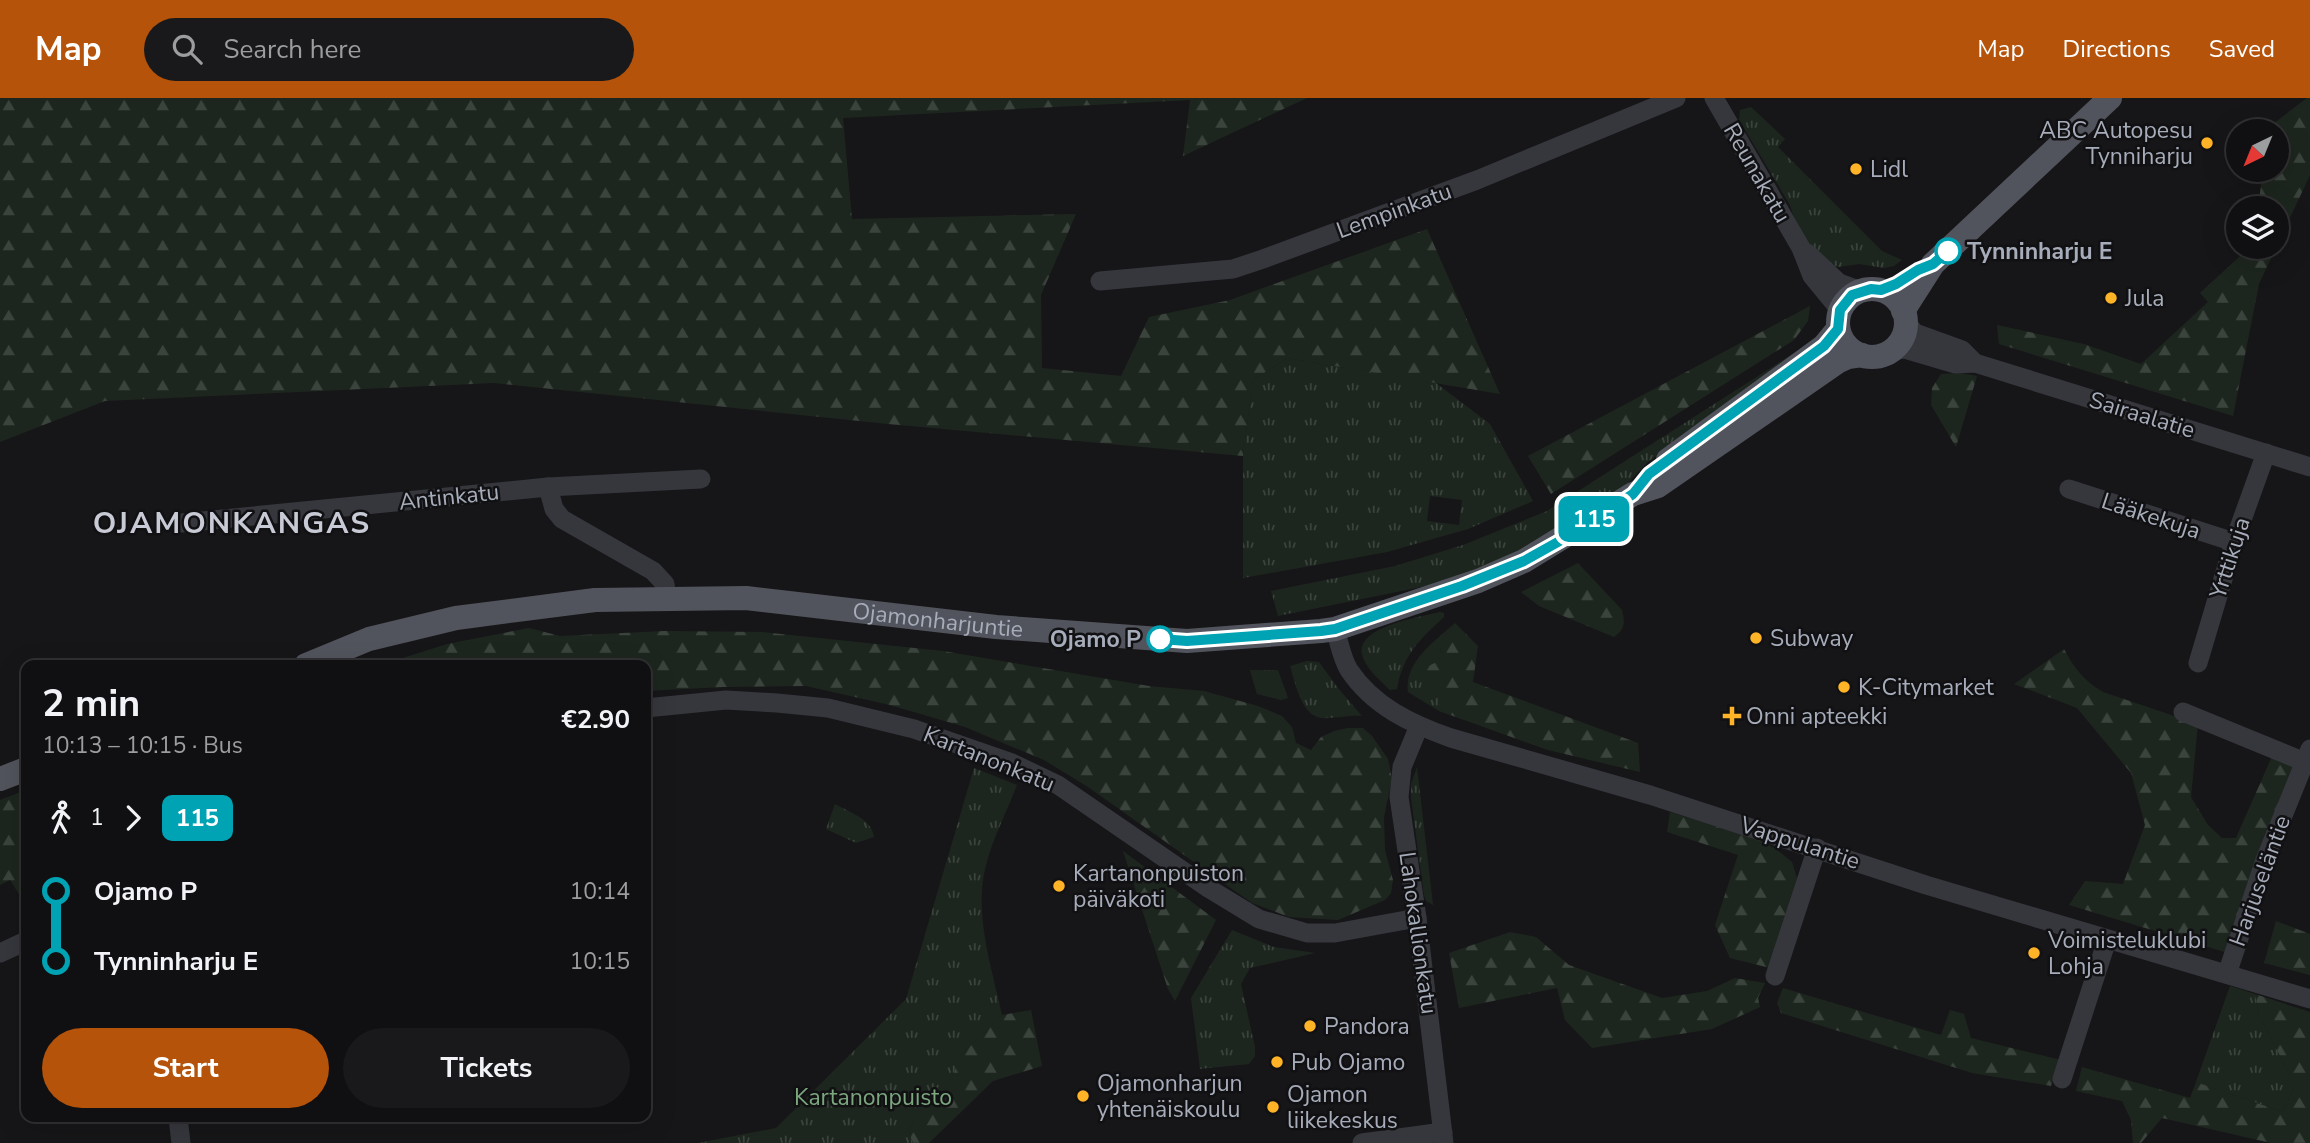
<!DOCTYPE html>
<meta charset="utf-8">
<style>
body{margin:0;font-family:"Nunito Sans",sans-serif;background:#19191b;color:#f1f3f6;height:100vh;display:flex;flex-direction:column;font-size:26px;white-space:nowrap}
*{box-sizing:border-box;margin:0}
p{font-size:23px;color:#9c9d9f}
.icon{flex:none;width:38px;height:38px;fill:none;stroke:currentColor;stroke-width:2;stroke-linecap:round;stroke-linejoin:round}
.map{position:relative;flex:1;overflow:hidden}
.drawer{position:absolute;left:21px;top:562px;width:630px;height:462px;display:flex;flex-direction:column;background:#101012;border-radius:14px;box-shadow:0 7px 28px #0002,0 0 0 2px #303032}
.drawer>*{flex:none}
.badge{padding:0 14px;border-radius:10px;font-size:24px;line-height:46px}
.needle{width:46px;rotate:223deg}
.fabs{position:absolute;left:2226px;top:21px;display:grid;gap:14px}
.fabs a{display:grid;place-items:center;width:63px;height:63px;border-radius:50%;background:#101012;box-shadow:0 7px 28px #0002,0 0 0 2px #303032;font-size:35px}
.map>.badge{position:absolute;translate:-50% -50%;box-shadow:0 0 0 4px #fff}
.legs{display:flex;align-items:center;gap:10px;height:77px;padding:0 21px;font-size:23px}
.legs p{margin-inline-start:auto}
.overview{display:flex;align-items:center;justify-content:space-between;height:119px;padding:0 21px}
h1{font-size:38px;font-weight:700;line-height:52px}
.primary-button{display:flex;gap:14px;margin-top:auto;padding:14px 21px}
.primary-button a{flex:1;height:80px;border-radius:42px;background:#b45309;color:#fff;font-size:28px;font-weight:700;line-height:80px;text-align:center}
.primary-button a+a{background:#19191b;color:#f1f3f6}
ul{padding:0 21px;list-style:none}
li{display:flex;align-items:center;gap:24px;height:70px;font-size:26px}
li i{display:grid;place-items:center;width:10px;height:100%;margin:0 9px;background:currentColor}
li i::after{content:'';width:18px;height:18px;margin:-9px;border:5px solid;border-radius:50%;background:#101012}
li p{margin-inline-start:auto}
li:first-child i{background:linear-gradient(#0000 50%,currentColor 0)}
li:last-child i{background:linear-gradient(currentColor 50%,#0000 0)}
header{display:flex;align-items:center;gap:42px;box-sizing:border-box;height:98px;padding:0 35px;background:#b45309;color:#fff}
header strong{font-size:33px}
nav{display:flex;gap:38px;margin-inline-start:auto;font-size:24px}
.search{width:490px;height:63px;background:#19191b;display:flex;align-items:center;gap:18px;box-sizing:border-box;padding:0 24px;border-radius:38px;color:#9c9d9f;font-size:26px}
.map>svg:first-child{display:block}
.grass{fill:url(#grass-tufts);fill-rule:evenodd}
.forest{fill:url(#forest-firs)}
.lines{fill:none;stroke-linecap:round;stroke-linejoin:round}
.minor{stroke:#36373d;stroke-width:19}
.major{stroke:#52545d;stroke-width:24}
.line-1-casing{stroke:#fff;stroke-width:16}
.line-1{stroke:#00a3b4;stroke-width:10}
.poi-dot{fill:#ffb427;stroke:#111113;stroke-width:2.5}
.stop-1-dot{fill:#fff;stroke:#00a3b4;stroke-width:3.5}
.labels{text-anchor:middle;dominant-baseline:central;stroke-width:5;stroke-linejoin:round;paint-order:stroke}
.poi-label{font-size:23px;fill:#a6acb9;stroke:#111113;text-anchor:start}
.street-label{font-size:23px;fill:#a6acb9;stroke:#111113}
.stop-label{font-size:23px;font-weight:bold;fill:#a6acb9;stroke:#111113;text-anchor:start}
.park-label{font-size:23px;fill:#7ba67e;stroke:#111113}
.district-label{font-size:30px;font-weight:bold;letter-spacing:2px;fill:#c8cbd5;stroke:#111113}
</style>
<header>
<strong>Map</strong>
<div class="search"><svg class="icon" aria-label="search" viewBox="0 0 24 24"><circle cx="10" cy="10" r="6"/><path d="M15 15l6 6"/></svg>Search here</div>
<nav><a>Map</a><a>Directions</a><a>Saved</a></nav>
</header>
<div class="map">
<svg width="2310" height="1045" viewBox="0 0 2310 1045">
<defs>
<pattern id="grass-tufts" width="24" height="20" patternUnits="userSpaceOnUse" patternTransform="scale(1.75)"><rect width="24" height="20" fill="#1d261e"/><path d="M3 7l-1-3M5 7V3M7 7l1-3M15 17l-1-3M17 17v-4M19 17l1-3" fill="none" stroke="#3b433d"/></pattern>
<pattern id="forest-firs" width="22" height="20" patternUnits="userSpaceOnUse" patternTransform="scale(1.75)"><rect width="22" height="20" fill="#1d261e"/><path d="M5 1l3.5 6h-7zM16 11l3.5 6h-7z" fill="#3b433d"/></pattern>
</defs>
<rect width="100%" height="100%" fill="#161618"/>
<g class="grass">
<polygon points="1751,9 1785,41 1778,49 1882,153 1902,162 1894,168 1884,170 1859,166 1839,169 1831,167 1807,144 1796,127 1790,107 1739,22 1740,12"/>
<polygon points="1797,253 1805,253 1648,364 1619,394 1519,455 1436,486 1278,518 1271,493 1395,468 1463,447 1547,413"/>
<path d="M1287,260L1436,285L1490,326L1533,403L1468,431L1387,454L1243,480V358L1253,282ZM1430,398L1462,402L1459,427L1427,423Z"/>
<path d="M1440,514L1444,515V519C1419,542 1403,557 1397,591L1390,592C1381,583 1365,570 1362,556C1357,528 1421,519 1440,514Z"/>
<path d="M1455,525L1442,543L1439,563V613L1408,594C1404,564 1435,543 1455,525Z"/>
<path d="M1307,563L1319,564L1338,590L1362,618C1351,617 1330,621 1321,620C1301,617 1295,584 1290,568Z"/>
<polygon points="1250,572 1278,572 1288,600 1281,602 1257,596"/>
<polygon points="1417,669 1433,807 1426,803 1424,797 1411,700 1411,686"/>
<path d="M974,670L1017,687C1007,713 993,740 986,767C973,815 992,870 1002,917L961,957L947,990L918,1009L909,1035L913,1045H698L776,1030L906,901Z"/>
<path d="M835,706C849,714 872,721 874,739L856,745L826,731Z"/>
<polygon points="1232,832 1274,849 1315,855 1250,870 1241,886 1255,949 1255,958 1249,966 1200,971 1191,900"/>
<polygon points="2230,888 2255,896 2259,917 2295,987 2283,1014 2196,984"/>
</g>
<g class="forest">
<polygon points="0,0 1307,0 1183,58 1190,2 843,20 852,121 1076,116 1041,197 1042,270 1121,278 1149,219 1230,202 1427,131 1500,296 1287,260 1253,282 1243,358 888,326 494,285 105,303 0,344"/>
<polygon points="2307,0 2310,0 2310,77 2259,186 2233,318 1999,246 1997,227 2084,246 2141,266 2208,204 2200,195 2250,149 2277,149 2277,110 2258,110 2263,72 2277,72 2277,33 2268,33 2269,29"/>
<polygon points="1810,208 1808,223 1794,242 1551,396 1528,358"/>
<polygon points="1960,275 1977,278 1956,349 1931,307 1932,290 1941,276"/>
<path d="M1578,465L1622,512C1625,525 1625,531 1614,539L1539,508L1521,494Z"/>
<polygon points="1455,525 1478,548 1473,584 1638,645 1640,674 1548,652 1439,613 1439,593 1424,570 1439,563 1442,543"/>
<polygon points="529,530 560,538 664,533 761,534 943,553 1149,588 1204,593 1258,608 1282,618 1292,629 1296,645 1311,652 1321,639 1334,633 1348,630 1363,630 1372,638 1388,661 1392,681 1384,719 1385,752 1393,782 1391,795 1385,802 1338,822 1289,819 1252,805 1088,689 1044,662 965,629 890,607 806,588 723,589 646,593 646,567 381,567 447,546"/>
<path d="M2064,551C2074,570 2084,583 2103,594L2198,626L2191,699L2208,727L2222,740H2236L2273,656L2297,668L2228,855L2069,807L2085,783L2123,786L2145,727L2131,675L2077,610L2014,586Z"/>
<polygon points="26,692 26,807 10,782 0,787 0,702"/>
<polygon points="1670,714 1756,741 1776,751 1792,764 1797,780 1770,870 1730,860 1715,827 1738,757 1667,734"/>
<polygon points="1123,753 1216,822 1175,903 1168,891"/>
<polygon points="2276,823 2310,836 2310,877 2264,865"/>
<polygon points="1510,834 1536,839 1569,867 1662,900 1707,893 1735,880 1765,885 1758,900 1760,909 1712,931 1592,950 1565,922 1557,890 1459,910 1449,855"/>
<polygon points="1783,890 1941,937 1950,912 1964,916 1971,940 2061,962 2051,988 1972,975 1781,915 1777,905"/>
<polygon points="2255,896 2310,914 2310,1045 2271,1045 2162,1020 2141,1045 2133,1045 2131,1022 2122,1003 2076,993 2082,969 2190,1000 2196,984 2283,1014 2295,987 2259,917"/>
<polygon points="1031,912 1042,968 993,983 929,1045 913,1045 909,1035 918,1009 947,990 961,957 1002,917"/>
</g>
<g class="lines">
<g class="minor">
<polyline points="1714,0 1801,150 1812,178 1840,212"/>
<polyline points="1807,155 1839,185 1861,193"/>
<polyline points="1100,183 1233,171 1263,161 1477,82 1676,0"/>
<polyline points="1905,223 1915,235 1962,252 1975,265"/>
<polyline points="1890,253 1904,251 1955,266 1975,265 2310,369"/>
<polyline points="548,389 554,411 562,421 653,473 665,486 667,500"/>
<polyline points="2069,391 2234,444"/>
<polyline points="182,425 548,389 701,381"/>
<path d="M1335,531C1339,544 1342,561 1349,572C1373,608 1411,626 1451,640L1650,697L1926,787L2310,901"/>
<polyline points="2198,565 2234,444 2266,355"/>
<polyline points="646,610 726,602 777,605 828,610 914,631 1012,665 1058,687 1208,790 1259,821 1307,835 1335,835 1417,820"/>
<polyline points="2183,614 2310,666"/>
<polyline points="1419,628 1402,669 1399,699 1417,820 1444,1045"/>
<polyline points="0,855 26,843"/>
<polyline points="2227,876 2265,762 2310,651"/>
<polyline points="1775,878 1817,750"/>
<polyline points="2062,981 2107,842"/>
<polyline points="178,1020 181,1045"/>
<polyline points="1362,1045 1443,1034"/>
</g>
<g class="major">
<circle cx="1872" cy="225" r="34"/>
<polyline points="1903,213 1933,166 2110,0"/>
<polyline points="1668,362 1824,248 1838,231"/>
<path id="s1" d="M306,567L369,541L456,520L595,502L746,500L996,529L1187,543L1321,533L1335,531L1478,483L1524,463L1633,396L1658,388L1839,263L1848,259L1862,257"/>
<polyline points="0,681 26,671"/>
</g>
</g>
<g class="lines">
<defs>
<polyline id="line-1" points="1160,541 1187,543 1321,533 1335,531 1462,488 1524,463 1574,435 1633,396 1649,376 1824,248 1838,231 1840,212 1852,197 1871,191 1881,192 1896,186 1918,172 1933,166 1948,153"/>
</defs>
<use href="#line-1" class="line-1-casing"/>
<use href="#line-1" class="line-1"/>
</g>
<g class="poi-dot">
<circle cx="2207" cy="45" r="7"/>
<circle cx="1856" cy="71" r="7"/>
<circle cx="2111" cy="200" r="7"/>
<circle cx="1756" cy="540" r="7"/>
<circle cx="1844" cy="589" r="7"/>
<path d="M1728.5 607.5h7v7h7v7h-7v7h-7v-7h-7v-7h7z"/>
<circle cx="1059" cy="788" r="7"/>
<circle cx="2034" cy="855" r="7"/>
<circle cx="1310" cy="928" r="7"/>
<circle cx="1277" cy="964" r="7"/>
<circle cx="1083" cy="998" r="7"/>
<circle cx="1273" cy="1009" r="7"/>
</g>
<g class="stop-1-dot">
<circle cx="1948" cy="153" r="12"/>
<circle cx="1160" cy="541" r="12"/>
</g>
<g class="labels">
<g class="poi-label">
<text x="2193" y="32" text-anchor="end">ABC Autopesu<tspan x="2193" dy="26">Tynniharju</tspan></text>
<text x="1870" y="71">Lidl</text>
<text x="2125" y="200">Jula</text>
<text x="1770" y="540">Subway</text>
<text x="1858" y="589">K-Citymarket</text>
<text x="1746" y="618">Onni apteekki</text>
<text x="1073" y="775">Kartanonpuiston<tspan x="1073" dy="26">päiväkoti</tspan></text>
<text x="2048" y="842">Voimisteluklubi<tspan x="2048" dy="26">Lohja</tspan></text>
<text x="1324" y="928">Pandora</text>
<text x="1291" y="964">Pub Ojamo</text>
<text x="1097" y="985">Ojamonharjun<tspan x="1097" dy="26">yhtenäiskoulu</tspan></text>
<text x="1287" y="996">Ojamon<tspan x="1287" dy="26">liikekeskus</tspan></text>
</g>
<g class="street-label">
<text transform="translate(1757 75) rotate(60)">Reunakatu</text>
<text transform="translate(1394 113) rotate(-20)">Lempinkatu</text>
<text transform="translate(2142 317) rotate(17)">Sairaalatie</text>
<text transform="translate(449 399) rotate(-6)">Antinkatu</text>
<text transform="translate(2151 418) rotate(18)">Lääkekuja</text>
<text transform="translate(2230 460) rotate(-72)">Yrttikuja</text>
<text stroke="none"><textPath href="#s1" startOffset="642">Ojamonharjuntie</textPath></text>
<text transform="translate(989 661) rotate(22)">Kartanonkatu</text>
<text transform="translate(1800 745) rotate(18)">Vappulantie</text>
<text transform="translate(2260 783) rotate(-70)">Harjuseläntie</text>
<text transform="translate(1418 835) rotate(82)">Lahokallionkatu</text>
</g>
<g class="stop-label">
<text x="1967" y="153">Tynninharju E</text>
<text x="1141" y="541" text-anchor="end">Ojamo P</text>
</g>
<g class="park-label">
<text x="873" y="999">Kartanonpuisto</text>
</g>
<g class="district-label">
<text x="232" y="425">OJAMONKANGAS</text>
</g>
</g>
</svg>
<div class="fabs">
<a><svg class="needle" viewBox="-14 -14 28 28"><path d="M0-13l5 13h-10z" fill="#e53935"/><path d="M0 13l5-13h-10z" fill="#9c9d9f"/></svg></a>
<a><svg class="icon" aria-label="layers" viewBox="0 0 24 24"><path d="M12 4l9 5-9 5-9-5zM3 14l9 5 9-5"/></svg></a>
</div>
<b class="badge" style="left:1594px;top:421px;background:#00a3b4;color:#fff">115</b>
<section class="drawer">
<div class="overview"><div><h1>2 min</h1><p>10:13 – 10:15 · Bus</p></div><b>€2.90</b></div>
<div class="legs"><svg class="icon" aria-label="walk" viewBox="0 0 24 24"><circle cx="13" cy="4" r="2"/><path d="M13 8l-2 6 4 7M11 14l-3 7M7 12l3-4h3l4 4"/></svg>1<svg class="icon" aria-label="forward" viewBox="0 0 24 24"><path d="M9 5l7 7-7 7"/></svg><b class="badge" style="background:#00a3b4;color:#fff">115</b></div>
<ul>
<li><i style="color:#00a3b4"></i><b>Ojamo P</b><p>10:14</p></li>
<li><i style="color:#00a3b4"></i><b>Tynninharju E</b><p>10:15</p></li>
</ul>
<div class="primary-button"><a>Start</a><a>Tickets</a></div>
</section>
</div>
